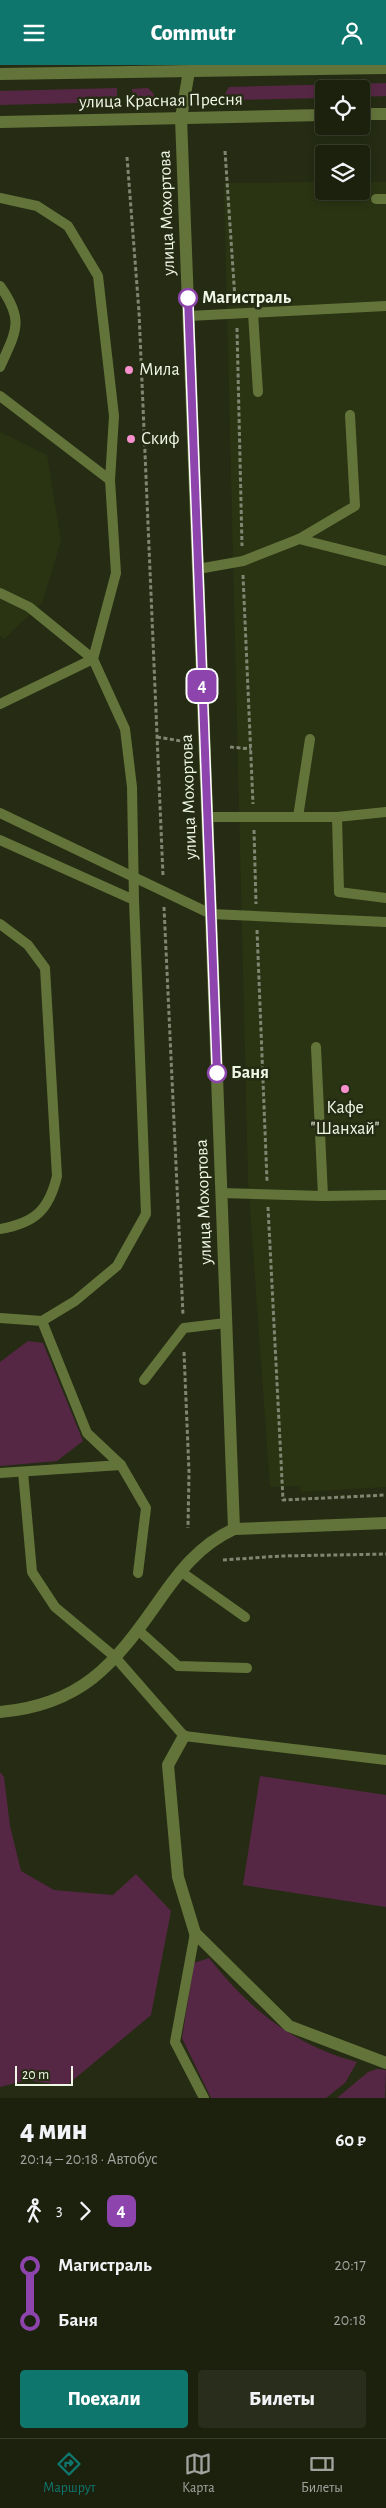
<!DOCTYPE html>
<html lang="ru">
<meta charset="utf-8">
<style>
body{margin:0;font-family:"Alegreya Sans",sans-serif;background:#292e1c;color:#f1f3f6;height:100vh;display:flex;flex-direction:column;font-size:19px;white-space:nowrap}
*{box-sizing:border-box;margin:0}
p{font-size:16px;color:#a0a39e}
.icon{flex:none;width:28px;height:28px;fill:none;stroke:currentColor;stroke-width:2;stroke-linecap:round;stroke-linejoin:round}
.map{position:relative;height:2033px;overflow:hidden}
.details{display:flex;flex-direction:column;background:#1c210e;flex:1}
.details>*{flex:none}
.badge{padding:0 10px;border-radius:8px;font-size:18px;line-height:32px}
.fabs{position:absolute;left:315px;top:15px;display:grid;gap:10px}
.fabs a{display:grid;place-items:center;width:55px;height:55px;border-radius:5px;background:#1c210e;box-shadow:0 2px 8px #0003,0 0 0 1px #3a3e2e;font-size:25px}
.scale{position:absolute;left:15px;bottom:12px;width:58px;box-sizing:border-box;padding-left:5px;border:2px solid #f1f7e7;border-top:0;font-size:14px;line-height:18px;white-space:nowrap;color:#f1f7e7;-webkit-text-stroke:4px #252c13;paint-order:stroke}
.map>.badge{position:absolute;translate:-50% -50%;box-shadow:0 0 0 2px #fff}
.legs{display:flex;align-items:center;gap:8px;height:55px;padding:0 20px;font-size:16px}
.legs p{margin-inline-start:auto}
.head{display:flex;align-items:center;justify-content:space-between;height:85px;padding:0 20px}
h1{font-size:28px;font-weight:800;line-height:38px}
.cta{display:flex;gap:10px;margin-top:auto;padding:10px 20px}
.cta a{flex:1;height:58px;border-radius:5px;background:#0f766e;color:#fff;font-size:20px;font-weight:800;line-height:58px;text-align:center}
.cta a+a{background:#292e1c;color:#f1f3f6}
ul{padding:0 20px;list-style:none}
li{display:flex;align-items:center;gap:18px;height:55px;font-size:19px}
li i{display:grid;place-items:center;width:8px;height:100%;margin:0 6px;background:currentColor}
li i::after{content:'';width:12px;height:12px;margin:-6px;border:4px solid;border-radius:50%;background:#1c210e}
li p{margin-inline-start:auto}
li:first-child i{background:linear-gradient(#0000 50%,currentColor 0)}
li:last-child i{background:linear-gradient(currentColor 50%,#0000 0)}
header{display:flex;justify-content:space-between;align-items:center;height:65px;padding:0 20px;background:#0f766e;color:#fff;font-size:22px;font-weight:800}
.tab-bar{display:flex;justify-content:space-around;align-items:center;height:70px;border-top:1px solid #3a3e2e;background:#1c210e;font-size:14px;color:#a0a39e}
.tab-bar a{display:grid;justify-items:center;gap:2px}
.tab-bar .active{color:#0f766e}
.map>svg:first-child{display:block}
.built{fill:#2a3312}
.green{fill:#562744}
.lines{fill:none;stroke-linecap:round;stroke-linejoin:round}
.path{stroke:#808671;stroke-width:3;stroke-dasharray:4 2.5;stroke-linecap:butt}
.service{stroke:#63743b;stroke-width:10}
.minor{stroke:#63743b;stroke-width:12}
.tertiary{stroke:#63743b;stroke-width:12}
.line-1-casing{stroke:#fff;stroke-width:11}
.line-1{stroke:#8e44ad;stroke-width:8}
.stop-1-dot{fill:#fff;stroke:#8e44ad;stroke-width:2.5}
.poi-dot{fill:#f790cd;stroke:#252c13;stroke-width:2}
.labels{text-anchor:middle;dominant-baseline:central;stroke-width:5;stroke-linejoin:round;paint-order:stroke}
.street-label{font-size:18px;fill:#f1f7e7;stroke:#252c13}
.stop-label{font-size:18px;font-weight:bold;fill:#f1f7e7;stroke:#252c13;text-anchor:start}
.poi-label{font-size:18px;fill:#f1f7e7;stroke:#252c13;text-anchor:start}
</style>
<header><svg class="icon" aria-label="menu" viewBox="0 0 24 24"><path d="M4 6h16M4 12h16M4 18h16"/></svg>Commutr<svg class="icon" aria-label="person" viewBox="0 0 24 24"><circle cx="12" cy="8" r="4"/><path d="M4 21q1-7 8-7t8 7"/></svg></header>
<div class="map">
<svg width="386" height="2033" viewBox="0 0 386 2033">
<rect width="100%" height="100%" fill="#252c13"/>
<g class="built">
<polygon points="324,117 324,126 361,126 361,117 386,117 386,1422 301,1427 300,1421 270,1422 248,1116 224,118"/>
<polygon points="0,367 47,390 61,476 42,538 4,574 0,571"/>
</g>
<g class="green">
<polygon points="386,18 386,31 361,32 361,24 324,24 324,33 231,35 225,29 229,22"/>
<polygon points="117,23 117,37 0,40 0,26"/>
<path d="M148,23L154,29C153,40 141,37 133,37L132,24Z"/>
<polygon points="28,1276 43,1278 83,1376 57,1396 0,1401 0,1297"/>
<polygon points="0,1707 4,1712 10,1761 21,1806 54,1825 113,1830 136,1809 171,1846 151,1950 66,2021 27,2015 0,2022"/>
<polygon points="260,1711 386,1730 386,1842 243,1820"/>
<path d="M209,1893C248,1943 295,1981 357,1997L345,2018L326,2033H211L182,1973L194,1898Z"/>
<polygon points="377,2004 386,2005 385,2033 337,2033 368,2007"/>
</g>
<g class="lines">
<g class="path">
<polyline points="225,86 235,234"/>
<polyline points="127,92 139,247 163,811"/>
<polyline points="237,263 242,481"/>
<polyline points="243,510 253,739"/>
<polyline points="157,672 187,677"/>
<polyline points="230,682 251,684"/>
<polyline points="254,765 256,839"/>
<polyline points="164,842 183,1250"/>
<polyline points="257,865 267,1116"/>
<polyline points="268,1142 283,1435 386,1430"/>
<polyline points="184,1287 189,1407 188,1463"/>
<polyline points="223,1495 281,1491 386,1489"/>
</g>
<g class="service">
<polyline points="0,133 37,141 68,161 98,211 114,351 110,415 116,508 93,594 125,664 132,722 134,835 0,775"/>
<polyline points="376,134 386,134"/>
<path d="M0,221C25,256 16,266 0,302"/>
<polyline points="253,248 258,327"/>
<polyline points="189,251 386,241"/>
<polyline points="0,331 110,415"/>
<polyline points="299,474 355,441 350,350"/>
<polyline points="198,504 243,496 299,474 386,496"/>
<polyline points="0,528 29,542 93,594 0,639"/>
<polyline points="0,748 211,849 386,857"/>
<polyline points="207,752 337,752 339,827 386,833"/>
<polyline points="298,752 310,674"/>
<polyline points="337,752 386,747"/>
<path d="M0,859L28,880L45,903L57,1111C49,1145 35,1158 0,1164"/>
<polyline points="221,1128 323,1131 316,982"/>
<polyline points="323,1131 386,1130"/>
<polyline points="0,1253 42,1256 87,1368 121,1400 146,1443 138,1508"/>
<polyline points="42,1256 75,1236 117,1201 146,1149 134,835"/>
<polyline points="144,1315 184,1263 226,1258"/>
<polyline points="23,1407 32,1507 55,1542 115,1592 184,1671 386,1695"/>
<polyline points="0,1408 121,1400"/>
<polyline points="180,1506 245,1552"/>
<polyline points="138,1565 178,1601 247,1603"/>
<polyline points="195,1868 175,1977 204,2033"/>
</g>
<polyline class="minor" points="184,1671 168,1700 178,1812 195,1868 289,1961 386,1998"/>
<g class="tertiary">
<polyline points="189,6 181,53 234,1464"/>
<polyline points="0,9 386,3"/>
<polyline points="361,49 386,49"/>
<polyline points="0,57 324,50"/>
<path d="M0,1647C81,1640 114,1600 158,1537C179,1507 199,1480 234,1464L386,1458"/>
</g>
</g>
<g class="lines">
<defs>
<polyline id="line-1" points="188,233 217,1008"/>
</defs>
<use href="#line-1" class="line-1-casing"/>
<use href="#line-1" class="line-1"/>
</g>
<g class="stop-1-dot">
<circle cx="188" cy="233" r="9"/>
<circle cx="217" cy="1008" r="9"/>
</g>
<g class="poi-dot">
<circle cx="129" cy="305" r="5"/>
<circle cx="131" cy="374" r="5"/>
<circle cx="345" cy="1024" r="5"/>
</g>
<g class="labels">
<g class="street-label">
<text transform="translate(161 36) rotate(-1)">улица Красная Пресня</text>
<text transform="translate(167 148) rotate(-92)">улица Мохортова</text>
<text transform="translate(189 732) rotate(-92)">улица Мохортова</text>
<text transform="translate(204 1137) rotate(-92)">улица Мохортова</text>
</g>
<g class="stop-label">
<text x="202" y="233">Магистраль</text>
<text x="231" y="1008">Баня</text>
</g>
<g class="poi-label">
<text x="139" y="305">Мила</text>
<text x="141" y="374">Скиф</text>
<text x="345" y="1043" text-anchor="middle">Кафе<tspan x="345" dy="21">"Шанхай"</tspan></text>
</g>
</g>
</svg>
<div class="fabs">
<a><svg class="icon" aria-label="locate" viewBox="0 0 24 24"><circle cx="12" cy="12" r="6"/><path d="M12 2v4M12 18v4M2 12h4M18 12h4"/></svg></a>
<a><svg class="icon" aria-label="layers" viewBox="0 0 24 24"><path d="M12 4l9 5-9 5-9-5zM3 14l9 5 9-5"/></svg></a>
</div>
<div class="scale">20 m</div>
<b class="badge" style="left:202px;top:621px;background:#8e44ad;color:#fff">4</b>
</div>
<section class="details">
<div class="head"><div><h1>4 мин</h1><p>20:14 – 20:18 · Автобус</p></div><b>60 ₽</b></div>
<div class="legs"><svg class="icon" aria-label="walk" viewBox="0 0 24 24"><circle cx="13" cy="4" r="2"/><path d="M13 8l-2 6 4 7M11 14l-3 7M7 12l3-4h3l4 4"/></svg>3<svg class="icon" aria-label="forward" viewBox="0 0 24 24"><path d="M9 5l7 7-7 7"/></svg><b class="badge" style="background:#8e44ad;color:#fff">4</b></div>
<ul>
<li><i style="color:#8e44ad"></i><b>Магистраль</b><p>20:17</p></li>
<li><i style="color:#8e44ad"></i><b>Баня</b><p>20:18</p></li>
</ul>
<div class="cta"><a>Поехали</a><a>Билеты</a></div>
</section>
<nav class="tab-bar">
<a class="active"><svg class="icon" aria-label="directions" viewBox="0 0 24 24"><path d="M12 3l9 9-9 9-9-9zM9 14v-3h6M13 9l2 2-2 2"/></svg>Маршрут</a>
<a><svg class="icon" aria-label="map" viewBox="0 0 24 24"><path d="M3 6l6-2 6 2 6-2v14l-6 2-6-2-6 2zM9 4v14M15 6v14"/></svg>Карта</a>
<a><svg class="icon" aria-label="tickets" viewBox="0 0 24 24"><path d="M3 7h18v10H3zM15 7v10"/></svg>Билеты</a>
</nav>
